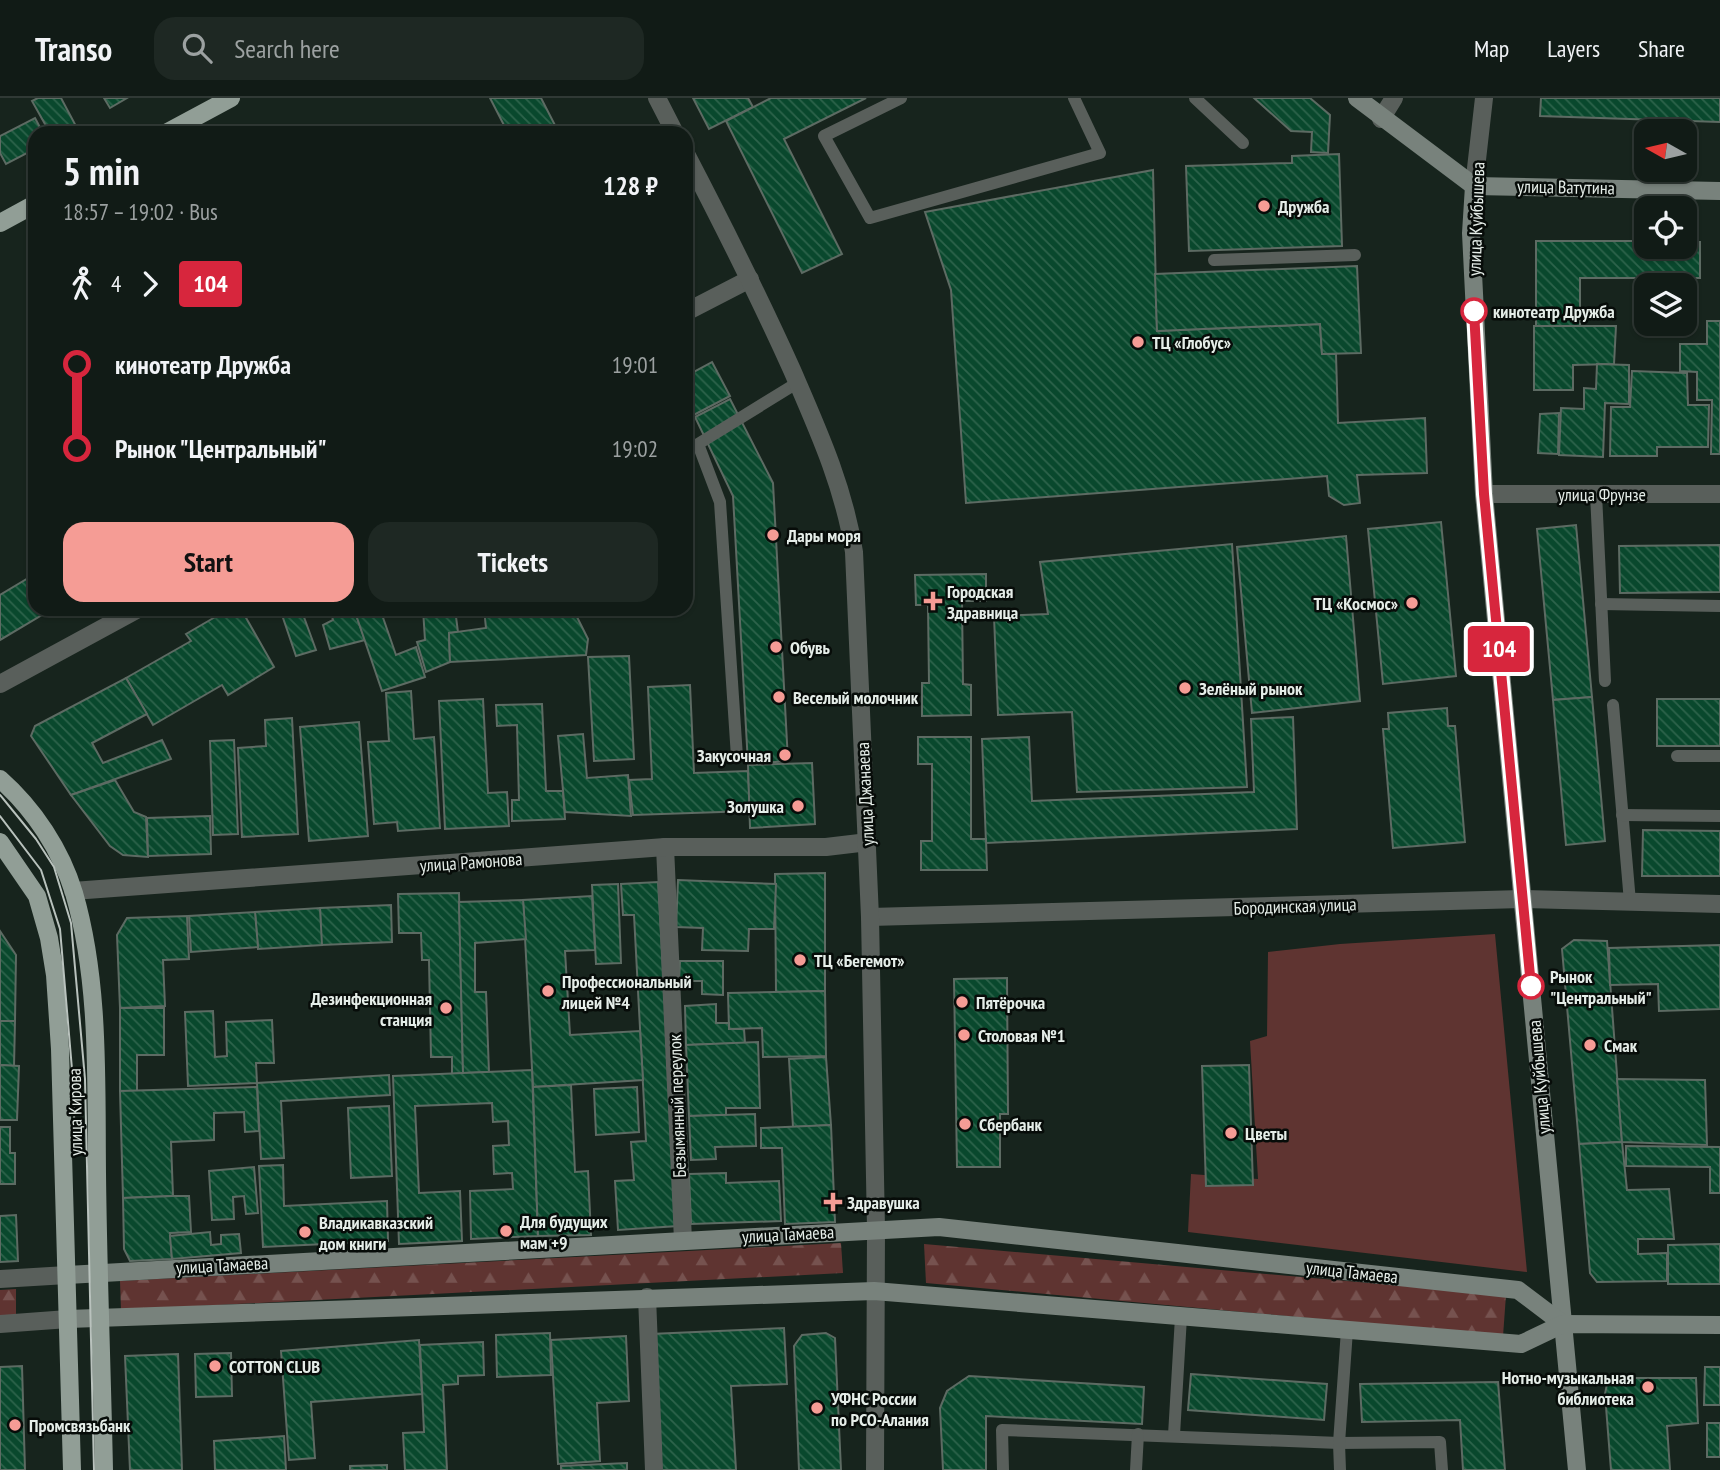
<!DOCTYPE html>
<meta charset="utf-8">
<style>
body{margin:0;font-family:"PT Sans Narrow",sans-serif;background:#1e2823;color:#f1f3f6;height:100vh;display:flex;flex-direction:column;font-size:26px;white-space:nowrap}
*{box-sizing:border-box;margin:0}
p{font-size:23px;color:#9ca1a1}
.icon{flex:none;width:38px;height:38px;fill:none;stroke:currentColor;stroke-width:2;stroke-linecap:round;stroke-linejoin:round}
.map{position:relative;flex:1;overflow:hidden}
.side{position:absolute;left:28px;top:28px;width:665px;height:490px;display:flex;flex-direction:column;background:#111b16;border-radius:21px;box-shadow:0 2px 5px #0004,0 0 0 2px #303935}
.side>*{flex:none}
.badge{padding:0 14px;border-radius:5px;font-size:24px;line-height:46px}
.needle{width:46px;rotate:278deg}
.tools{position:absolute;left:1634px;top:21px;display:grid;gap:14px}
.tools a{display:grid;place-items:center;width:63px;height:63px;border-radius:14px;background:#111b16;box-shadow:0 2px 5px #0004,0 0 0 2px #303935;font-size:35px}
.map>.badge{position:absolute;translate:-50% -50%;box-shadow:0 0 0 4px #fff}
.legs{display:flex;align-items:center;gap:10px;height:77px;padding:0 35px;font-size:23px}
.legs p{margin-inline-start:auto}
.summary{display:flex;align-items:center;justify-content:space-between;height:119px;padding:0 35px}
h1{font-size:38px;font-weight:600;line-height:52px}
.primary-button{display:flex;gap:14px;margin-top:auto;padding:14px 35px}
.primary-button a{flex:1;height:80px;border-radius:21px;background:#f59c95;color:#111;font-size:28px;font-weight:600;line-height:80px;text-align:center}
.primary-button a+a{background:#1e2823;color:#f1f3f6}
ul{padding:0 35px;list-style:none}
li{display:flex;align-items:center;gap:24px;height:84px;font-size:26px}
li i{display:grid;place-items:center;width:10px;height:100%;margin:0 9px;background:currentColor}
li i::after{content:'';width:18px;height:18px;margin:-9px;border:5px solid;border-radius:50%;background:#111b16}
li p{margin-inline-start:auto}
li:first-child i{background:linear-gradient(#0000 50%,currentColor 0)}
li:last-child i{background:linear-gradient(currentColor 50%,#0000 0)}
header{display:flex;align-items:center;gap:42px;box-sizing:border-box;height:98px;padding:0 35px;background:#111b16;border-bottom:2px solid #303935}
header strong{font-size:33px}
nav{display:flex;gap:38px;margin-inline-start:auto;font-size:24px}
.search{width:490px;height:63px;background:#1e2823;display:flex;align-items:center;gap:18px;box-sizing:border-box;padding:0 24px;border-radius:21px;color:#9ca1a1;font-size:26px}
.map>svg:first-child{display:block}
.forest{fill:url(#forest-firs)}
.park{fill:#5f3431}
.building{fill:url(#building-back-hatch);stroke:#5d6b63;stroke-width:2}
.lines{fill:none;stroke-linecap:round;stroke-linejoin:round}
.service{stroke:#595f5b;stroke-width:12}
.minor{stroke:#595f5b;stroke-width:18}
.tertiary{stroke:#595f5b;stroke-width:18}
.secondary{stroke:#78827c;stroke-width:18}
.primary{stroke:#919e96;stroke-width:18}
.tram{stroke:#b9c2bd;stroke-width:2}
.line-1-casing{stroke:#fff;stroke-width:16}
.line-1{stroke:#d7263d;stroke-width:10}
.poi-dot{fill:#f59c95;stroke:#070c09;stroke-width:2.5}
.stop-1-dot{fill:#fff;stroke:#d7263d;stroke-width:3.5}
.labels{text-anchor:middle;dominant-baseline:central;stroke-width:5;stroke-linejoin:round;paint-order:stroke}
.street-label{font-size:18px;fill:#e5ede8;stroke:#070c09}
.poi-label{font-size:18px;font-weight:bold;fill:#e5ede8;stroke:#070c09;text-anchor:start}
.stop-label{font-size:18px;font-weight:bold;fill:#e5ede8;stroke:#070c09;text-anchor:start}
</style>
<header>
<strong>Transo</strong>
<div class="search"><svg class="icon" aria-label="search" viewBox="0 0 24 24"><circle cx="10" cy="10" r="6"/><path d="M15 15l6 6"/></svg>Search here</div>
<nav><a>Map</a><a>Layers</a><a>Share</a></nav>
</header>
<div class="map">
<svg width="1720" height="1372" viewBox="0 0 1720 1372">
<defs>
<pattern id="forest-firs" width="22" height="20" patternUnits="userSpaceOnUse" patternTransform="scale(1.75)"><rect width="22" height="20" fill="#5f3431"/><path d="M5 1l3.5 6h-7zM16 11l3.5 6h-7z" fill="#76524f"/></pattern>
<pattern id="building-back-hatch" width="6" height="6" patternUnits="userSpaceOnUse" patternTransform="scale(1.75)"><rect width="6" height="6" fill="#09482d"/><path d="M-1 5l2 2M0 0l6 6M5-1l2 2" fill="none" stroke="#2d634b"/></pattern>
</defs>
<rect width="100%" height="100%" fill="#17241d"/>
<g class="forest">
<polygon points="841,1145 843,1175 121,1212 120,1183"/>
<polygon points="924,1146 1506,1197 1503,1238 926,1185"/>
<polygon points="16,1191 16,1219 0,1220 0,1192"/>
</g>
<polygon class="park" points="1495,836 1527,1174 1188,1134 1191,1076 1258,1081 1250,943 1267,938 1268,854 1340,846"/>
<g class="building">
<polygon points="38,0 61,0 77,30 67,35 50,35 32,3"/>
<polygon points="104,0 127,0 110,10"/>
<polygon points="490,0 541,0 559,35 508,35"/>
<polygon points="693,0 748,0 753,9 709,31"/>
<polygon points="771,0 866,0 784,41 842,156 802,175 726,23"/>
<polygon points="1254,0 1310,0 1330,17 1328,55 1311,54 1312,34 1291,33"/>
<polygon points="1541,0 1720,0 1720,24 1540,18"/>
<polygon points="35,20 43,35 35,35 35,51 6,66 0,55 0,38"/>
<polygon points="1339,56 1342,148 1189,153 1186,68 1292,65 1292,58"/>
<polygon points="1153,72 1157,233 1320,226 1322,256 1336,256 1338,325 1425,320 1427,375 1357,377 1360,405 1344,407 1329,398 1327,378 966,405 951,192 925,114"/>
<polygon points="1536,143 1647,143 1647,149 1685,149 1685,144 1700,144 1700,180 1580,180 1580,228 1536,228"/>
<polygon points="1357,168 1361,255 1322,256 1320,226 1157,233 1155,176"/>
<polygon points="1707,223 1720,223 1720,356 1711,356 1712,302 1697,302 1697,274 1680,273 1680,246 1707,246"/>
<polygon points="1534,228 1616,228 1614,266 1573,267 1573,292 1534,292"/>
<polygon points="712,264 730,298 686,321 686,278"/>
<polygon points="1597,266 1629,267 1629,306 1605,305 1603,359 1559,357 1561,310 1584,311 1584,290 1596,291"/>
<polygon points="1632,273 1687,275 1688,307 1709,307 1708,349 1657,349 1657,358 1610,358 1611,309 1630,309"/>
<polygon points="730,301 773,385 788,663 748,666 733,398 695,319"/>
<polygon points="1559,315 1558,356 1538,355 1540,316"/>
<polygon points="1441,424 1456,578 1383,586 1368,431"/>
<polygon points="1576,427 1592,599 1553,602 1537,431"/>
<polygon points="1346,438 1360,603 1252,615 1237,449"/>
<polygon points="1232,446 1247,689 1077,694 1072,614 998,617 994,518 1048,516 1040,464"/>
<polygon points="1720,447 1720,494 1620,495 1619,448"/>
<polygon points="35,476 35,511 52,511 0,542 0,497"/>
<polygon points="986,476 986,503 962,503 963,586 971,587 971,617 922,618 922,585 929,585 928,507 916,507 915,477"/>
<polygon points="229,511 241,511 274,569 228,597 222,587 153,627 126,580 191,543 186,536"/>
<polygon points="280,511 301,511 316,552 296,558"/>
<polygon points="330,511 354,511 365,542 330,551 323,527 333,522"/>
<polygon points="354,511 380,511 396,557 416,549 425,579 382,593"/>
<polygon points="423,511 455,511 458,534 449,535 450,564 426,574 417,544 425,542"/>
<polygon points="484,511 573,511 588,541 586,557 450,564 449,535 486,530"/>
<polygon points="629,558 634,661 594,663 588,559"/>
<polygon points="126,580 147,616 92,645 103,665 162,642 171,661 71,697 31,638 35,628"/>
<polygon points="690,587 694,675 748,673 750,713 633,717 629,682 652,681 648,589"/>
<polygon points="411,593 414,641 434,639 440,730 398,733 397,724 374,726 368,644 389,643 386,595"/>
<polygon points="1592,599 1605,743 1566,747 1553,602"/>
<polygon points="483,601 488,695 507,694 509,728 445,731 439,603"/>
<rect x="1657" y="601" width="63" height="47"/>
<polygon points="542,606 546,693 563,693 565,721 512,723 512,702 519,702 517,627 497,628 496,607"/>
<polygon points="1447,610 1448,628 1455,628 1465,744 1393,750 1383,631 1389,631 1388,615"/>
<polygon points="1293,619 1297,731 986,745 982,641 1029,639 1032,703 1254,694 1251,621"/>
<polygon points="292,620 298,736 242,739 238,650 266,648 265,622"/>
<polygon points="359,624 368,738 309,743 300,629"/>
<polygon points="583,636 587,680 628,677 631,718 565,714 558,638"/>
<polygon points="918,639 971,639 971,741 986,741 987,772 921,772 921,743 932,743 932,666 918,666"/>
<polygon points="234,642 238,736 213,737 210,643"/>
<polygon points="812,665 815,726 750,730 748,667"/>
<polygon points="115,682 134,714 146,719 148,759 123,757 110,748 71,697"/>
<polygon points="210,718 211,756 148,758 147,720"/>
<polygon points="1643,732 1720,733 1720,778 1642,778"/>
<polygon points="825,775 825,893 776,894 775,776"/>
<polygon points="678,782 776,786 774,831 749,831 748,853 702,852 703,830 676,829"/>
<polygon points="658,784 678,1128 618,1132 615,1083 634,1082 631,1044 646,1043 634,817 623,817 621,786"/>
<polygon points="618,786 621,865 596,866 592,787"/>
<polygon points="459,795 463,975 452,976 452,959 431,959 429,862 422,862 421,835 399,835 398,796"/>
<polygon points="592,798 595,852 565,853 570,937 640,933 643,982 533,989 523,802"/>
<polygon points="523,802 526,841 475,845 475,894 486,894 489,974 463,975 459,804"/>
<polygon points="391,807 392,844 321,847 320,810"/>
<polygon points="320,810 322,847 258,851 255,814"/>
<polygon points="255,814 258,849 191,854 189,818"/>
<polygon points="187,818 189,861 163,862 165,908 120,910 117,837 127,820"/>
<polygon points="0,833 16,857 15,923 0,923"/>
<polygon points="1574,842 1607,843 1622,1044 1579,1046 1562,851"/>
<polygon points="1720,847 1720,911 1659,913 1658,886 1610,887 1609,850"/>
<polygon points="680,863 723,863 723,897 702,896 702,883 679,883"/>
<polygon points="1007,880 1008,1016 1000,1016 1000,1069 957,1069 954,881"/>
<polygon points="825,893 826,958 763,959 762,930 729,931 728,895"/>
<polygon points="716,906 716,925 729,925 729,931 744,931 745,945 686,947 685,908"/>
<polygon points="120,910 164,910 164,957 137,957 137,993 120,993"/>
<polygon points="213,913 215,959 227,958 226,924 272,922 274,965 256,965 257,985 188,988 185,914"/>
<polygon points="0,923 15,923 14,968 0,967"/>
<polygon points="758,944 760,1010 726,1010 726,1017 689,1018 686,947"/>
<polygon points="826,959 831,1027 793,1029 789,961"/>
<polygon points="0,967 19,968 17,1022 0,1022"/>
<polygon points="1249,967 1253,1087 1206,1088 1202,968"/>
<polygon points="532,972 538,1138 471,1141 470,1093 513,1091 512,1075 494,1076 493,1048 509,1047 508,1023 493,1024 492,1005 415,1008 419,1095 460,1093 462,1143 399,1146 393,978"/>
<polygon points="389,977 390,997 281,1003 284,1060 261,1061 257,985"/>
<polygon points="1617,981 1705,982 1707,1047 1622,1044"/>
<polygon points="571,987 575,1074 588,1073 591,1137 538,1138 533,989"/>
<polygon points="257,989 259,1033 245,1034 244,1014 214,1015 214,1042 171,1044 173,1098 123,1100 120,993"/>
<polygon points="637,989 639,1034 596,1037 594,991"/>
<polygon points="389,1008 392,1078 351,1080 348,1010"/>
<polygon points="755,1016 756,1048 715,1049 716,1061 691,1062 689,1018"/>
<polygon points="831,1027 835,1124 785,1126 782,1050 761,1050 761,1030"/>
<polygon points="0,1029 10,1029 10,1055 15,1055 15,1086 0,1086"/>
<polygon points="1622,1044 1627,1092 1669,1091 1674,1141 1638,1141 1638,1156 1667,1155 1667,1183 1597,1184 1590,1175 1579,1046"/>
<polygon points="1626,1048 1720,1049 1720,1095 1710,1095 1710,1069 1626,1068"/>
<polygon points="283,1067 284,1108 387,1103 388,1143 263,1149 259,1068"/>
<polygon points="254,1069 258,1115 246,1116 244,1098 233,1099 234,1121 212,1122 209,1073"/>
<polygon points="726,1075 726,1085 779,1083 781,1123 691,1126 689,1076"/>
<polygon points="173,1098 189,1098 191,1134 170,1135 172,1161 130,1163 124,1151 123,1100"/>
<polygon points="16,1117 18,1163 0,1164 0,1118"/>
<polygon points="210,1134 211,1147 221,1146 221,1137 239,1136 241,1155 172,1161 170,1138"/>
<polygon points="1720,1146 1720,1186 1668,1186 1668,1147"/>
<polygon points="784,1230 787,1286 731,1288 736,1372 659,1372 651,1236"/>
<polygon points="550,1235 551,1277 497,1279 496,1237"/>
<polygon points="826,1235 835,1240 841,1372 799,1372 794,1248 802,1237"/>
<polygon points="626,1238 629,1303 597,1305 600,1363 558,1366 551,1242"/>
<polygon points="419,1242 422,1296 311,1304 315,1360 289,1362 281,1253"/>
<polygon points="483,1244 484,1277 458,1278 458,1286 443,1287 447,1372 405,1372 403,1335 424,1334 420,1247"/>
<polygon points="231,1255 232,1298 196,1299 195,1256"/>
<polygon points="178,1256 182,1372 130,1372 125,1258"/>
<polygon points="22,1268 25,1372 0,1372 0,1269"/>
<polygon points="1705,1269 1720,1269 1720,1307 1704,1307"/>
<polygon points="1191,1276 1327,1286 1324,1322 1188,1312"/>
<polygon points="969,1278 1144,1289 1142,1326 986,1318 986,1372 943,1372 940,1310 947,1293"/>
<polygon points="1613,1280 1696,1280 1698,1325 1667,1328 1670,1372 1611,1372 1605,1296 1607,1286"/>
<polygon points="1498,1284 1505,1372 1463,1372 1460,1322 1362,1324 1360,1286"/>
<rect x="1707" y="1325" width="13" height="34"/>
<polygon points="284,1338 286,1372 215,1372 214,1343"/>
<polygon points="627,1365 627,1372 561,1372 561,1368"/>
<polygon points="387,1367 387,1372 350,1372 350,1368"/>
</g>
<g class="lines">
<g class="service">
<polyline points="901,0 824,38 870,120 1100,55 1074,0"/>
<polyline points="1195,0 1243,45"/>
<polyline points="1214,162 1355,157"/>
<polyline points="1596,396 1605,583"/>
<polyline points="1601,506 1720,508"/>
<polyline points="1613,607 1630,804"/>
<polyline points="1677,658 1720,658"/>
<polyline points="737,659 720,404 698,346 797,285"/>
<polyline points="1622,717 1720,718"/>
<polyline points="1174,1337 1181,1219"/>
<polyline points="1003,1372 1002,1332 1339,1345 1440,1344 1442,1372"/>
<polyline points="1136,1372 1138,1336"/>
<polyline points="1340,1372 1339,1345 1347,1232"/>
</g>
<g class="minor">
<polyline points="686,214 750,181"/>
<polyline points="1484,396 1720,396"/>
<polyline points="0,586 138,511"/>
<polyline points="665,749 683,1142"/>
<polyline points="73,793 665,749 826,749 868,744"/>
<polyline points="870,819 1522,801 1720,806"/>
<polyline points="0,1181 67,1177"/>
<polyline points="647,1199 654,1372"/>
<polyline points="0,1226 68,1221"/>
</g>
<g class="tertiary">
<polyline points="657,0 675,35"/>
<polyline points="1381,21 1394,0"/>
<path d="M686,56C723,127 759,199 792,272C818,332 844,389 854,454L870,819L876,1131L875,1372"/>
<polyline points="1474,88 1484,0"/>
</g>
<g class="secondary">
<polyline points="1357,0 1474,88 1720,93"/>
<polyline points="1474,88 1471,135 1484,396 1577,1372"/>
<polyline points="67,1177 939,1129 1518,1192 1563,1226"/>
<polyline points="68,1221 874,1193 1521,1246 1563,1226 1720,1227"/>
</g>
<g class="primary">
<polyline points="166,35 231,0"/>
<polyline points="0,125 35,106"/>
<path d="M0,681C34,711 61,752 74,795C100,884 96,984 97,1075C98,1174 102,1273 104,1372"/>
<polyline points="0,744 37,798 49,840 55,877 60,951 72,1372"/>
</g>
<g class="tram">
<polyline points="0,697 36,741 54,769 71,825 85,981 94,1372"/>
<polyline points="0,718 41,772 60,831 73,983 75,1047"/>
</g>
</g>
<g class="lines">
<defs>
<polyline id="line-1" points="1474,213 1484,396 1531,888"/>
</defs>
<use href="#line-1" class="line-1-casing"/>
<use href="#line-1" class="line-1"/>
</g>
<g class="poi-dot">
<circle cx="1264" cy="108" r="7"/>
<circle cx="1138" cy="244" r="7"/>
<circle cx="773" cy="437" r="7"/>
<path d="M929.5 492.5h7v7h7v7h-7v7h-7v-7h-7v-7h7z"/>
<circle cx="1412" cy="505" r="7"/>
<circle cx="776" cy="549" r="7"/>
<circle cx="1185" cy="590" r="7"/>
<circle cx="779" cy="599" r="7"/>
<circle cx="785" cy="657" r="7"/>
<circle cx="798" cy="708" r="7"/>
<circle cx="800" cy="862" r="7"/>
<circle cx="548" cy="893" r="7"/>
<circle cx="962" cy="904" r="7"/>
<circle cx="446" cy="910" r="7"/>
<circle cx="964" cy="937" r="7"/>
<circle cx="1590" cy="947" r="7"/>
<circle cx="965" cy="1026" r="7"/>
<circle cx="1231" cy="1035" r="7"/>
<path d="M829.5 1093.5h7v7h7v7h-7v7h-7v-7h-7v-7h7z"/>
<circle cx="506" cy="1133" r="7"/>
<circle cx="305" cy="1134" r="7"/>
<circle cx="215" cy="1268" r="7"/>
<circle cx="1648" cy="1289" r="7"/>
<circle cx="817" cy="1310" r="7"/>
<circle cx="15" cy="1327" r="7"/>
</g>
<g class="stop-1-dot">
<circle cx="1474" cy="213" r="12"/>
<circle cx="1531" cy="888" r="12"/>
</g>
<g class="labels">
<g class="street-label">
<text transform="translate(1566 89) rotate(1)">улица Ватутина</text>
<text transform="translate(1476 121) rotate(-88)">улица Куйбышева</text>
<text x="1602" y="396">улица Фрунзе</text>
<text transform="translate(865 696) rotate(-93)">улица Джанаева</text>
<text transform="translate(471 764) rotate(-4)">улица Рамонова</text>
<text transform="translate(1295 808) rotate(-2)">Бородинская улица</text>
<text transform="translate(1539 979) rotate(-95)">улица Куйбышева</text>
<text transform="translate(677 1008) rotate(-92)">Безымянный переулок</text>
<text transform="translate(75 1014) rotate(-91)">улица Кирова</text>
<text transform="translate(788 1136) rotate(-3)">улица Тамаева</text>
<text transform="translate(222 1167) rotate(-3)">улица Тамаева</text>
<text transform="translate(1352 1174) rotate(6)">улица Тамаева</text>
</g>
<g class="poi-label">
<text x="1278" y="108">Дружба</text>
<text x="1152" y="244">ТЦ «Глобус»</text>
<text x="787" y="437">Дары моря</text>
<text x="947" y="493">Городская<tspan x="947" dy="21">Здравница</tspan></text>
<text x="1398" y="505" text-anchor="end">ТЦ «Космос»</text>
<text x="790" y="549">Обувь</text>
<text x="1199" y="590">Зелёный рынок</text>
<text x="793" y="599">Веселый молочник</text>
<text x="771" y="657" text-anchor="end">Закусочная</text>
<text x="784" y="708" text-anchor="end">Золушка</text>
<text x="814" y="862">ТЦ «Бегемот»</text>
<text x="562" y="883">Профессиональный<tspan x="562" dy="21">лицей №4</tspan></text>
<text x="432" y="900" text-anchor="end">Дезинфекционная<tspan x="432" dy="21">станция</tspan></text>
<text x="976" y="904">Пятёрочка</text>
<text x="978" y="937">Столовая №1</text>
<text x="1604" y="947">Смак</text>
<text x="979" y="1026">Сбербанк</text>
<text x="1245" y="1035">Цветы</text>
<text x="847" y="1104">Здравушка</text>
<text x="520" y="1123">Для будущих<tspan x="520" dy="21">мам +9</tspan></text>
<text x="319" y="1124">Владикавказский<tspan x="319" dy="21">дом книги</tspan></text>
<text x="229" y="1268">COTTON CLUB</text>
<text x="1634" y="1279" text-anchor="end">Нотно-музыкальная<tspan x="1634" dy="21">библиотека</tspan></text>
<text x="831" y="1300">УФНС России<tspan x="831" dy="21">по РСО-Алания</tspan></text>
<text x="29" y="1327">Промсвязьбанк</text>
</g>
<g class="stop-label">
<text x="1493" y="213">кинотеатр Дружба</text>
<text x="1550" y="878">Рынок<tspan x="1550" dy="21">"Центральный"</tspan></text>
</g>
</g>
</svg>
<div class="tools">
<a><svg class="needle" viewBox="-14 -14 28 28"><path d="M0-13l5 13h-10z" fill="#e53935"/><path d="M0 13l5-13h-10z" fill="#9ca1a1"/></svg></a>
<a><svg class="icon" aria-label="locate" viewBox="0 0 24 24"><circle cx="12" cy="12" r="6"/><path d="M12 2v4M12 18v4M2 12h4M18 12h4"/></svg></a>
<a><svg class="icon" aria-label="layers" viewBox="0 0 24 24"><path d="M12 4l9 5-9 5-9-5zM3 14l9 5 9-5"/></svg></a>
</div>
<b class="badge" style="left:1499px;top:551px;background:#d7263d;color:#fff">104</b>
<section class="side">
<div class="summary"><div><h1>5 min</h1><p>18:57 – 19:02 · Bus</p></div><b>128 ₽</b></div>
<div class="legs"><svg class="icon" aria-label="walk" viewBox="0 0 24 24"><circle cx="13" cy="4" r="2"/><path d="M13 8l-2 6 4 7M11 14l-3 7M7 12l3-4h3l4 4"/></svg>4<svg class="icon" aria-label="forward" viewBox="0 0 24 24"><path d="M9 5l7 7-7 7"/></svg><b class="badge" style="background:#d7263d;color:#fff">104</b></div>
<ul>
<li><i style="color:#d7263d"></i><b>кинотеатр Дружба</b><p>19:01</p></li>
<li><i style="color:#d7263d"></i><b>Рынок &quot;Центральный&quot;</b><p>19:02</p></li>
</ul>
<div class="primary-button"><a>Start</a><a>Tickets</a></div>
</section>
</div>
